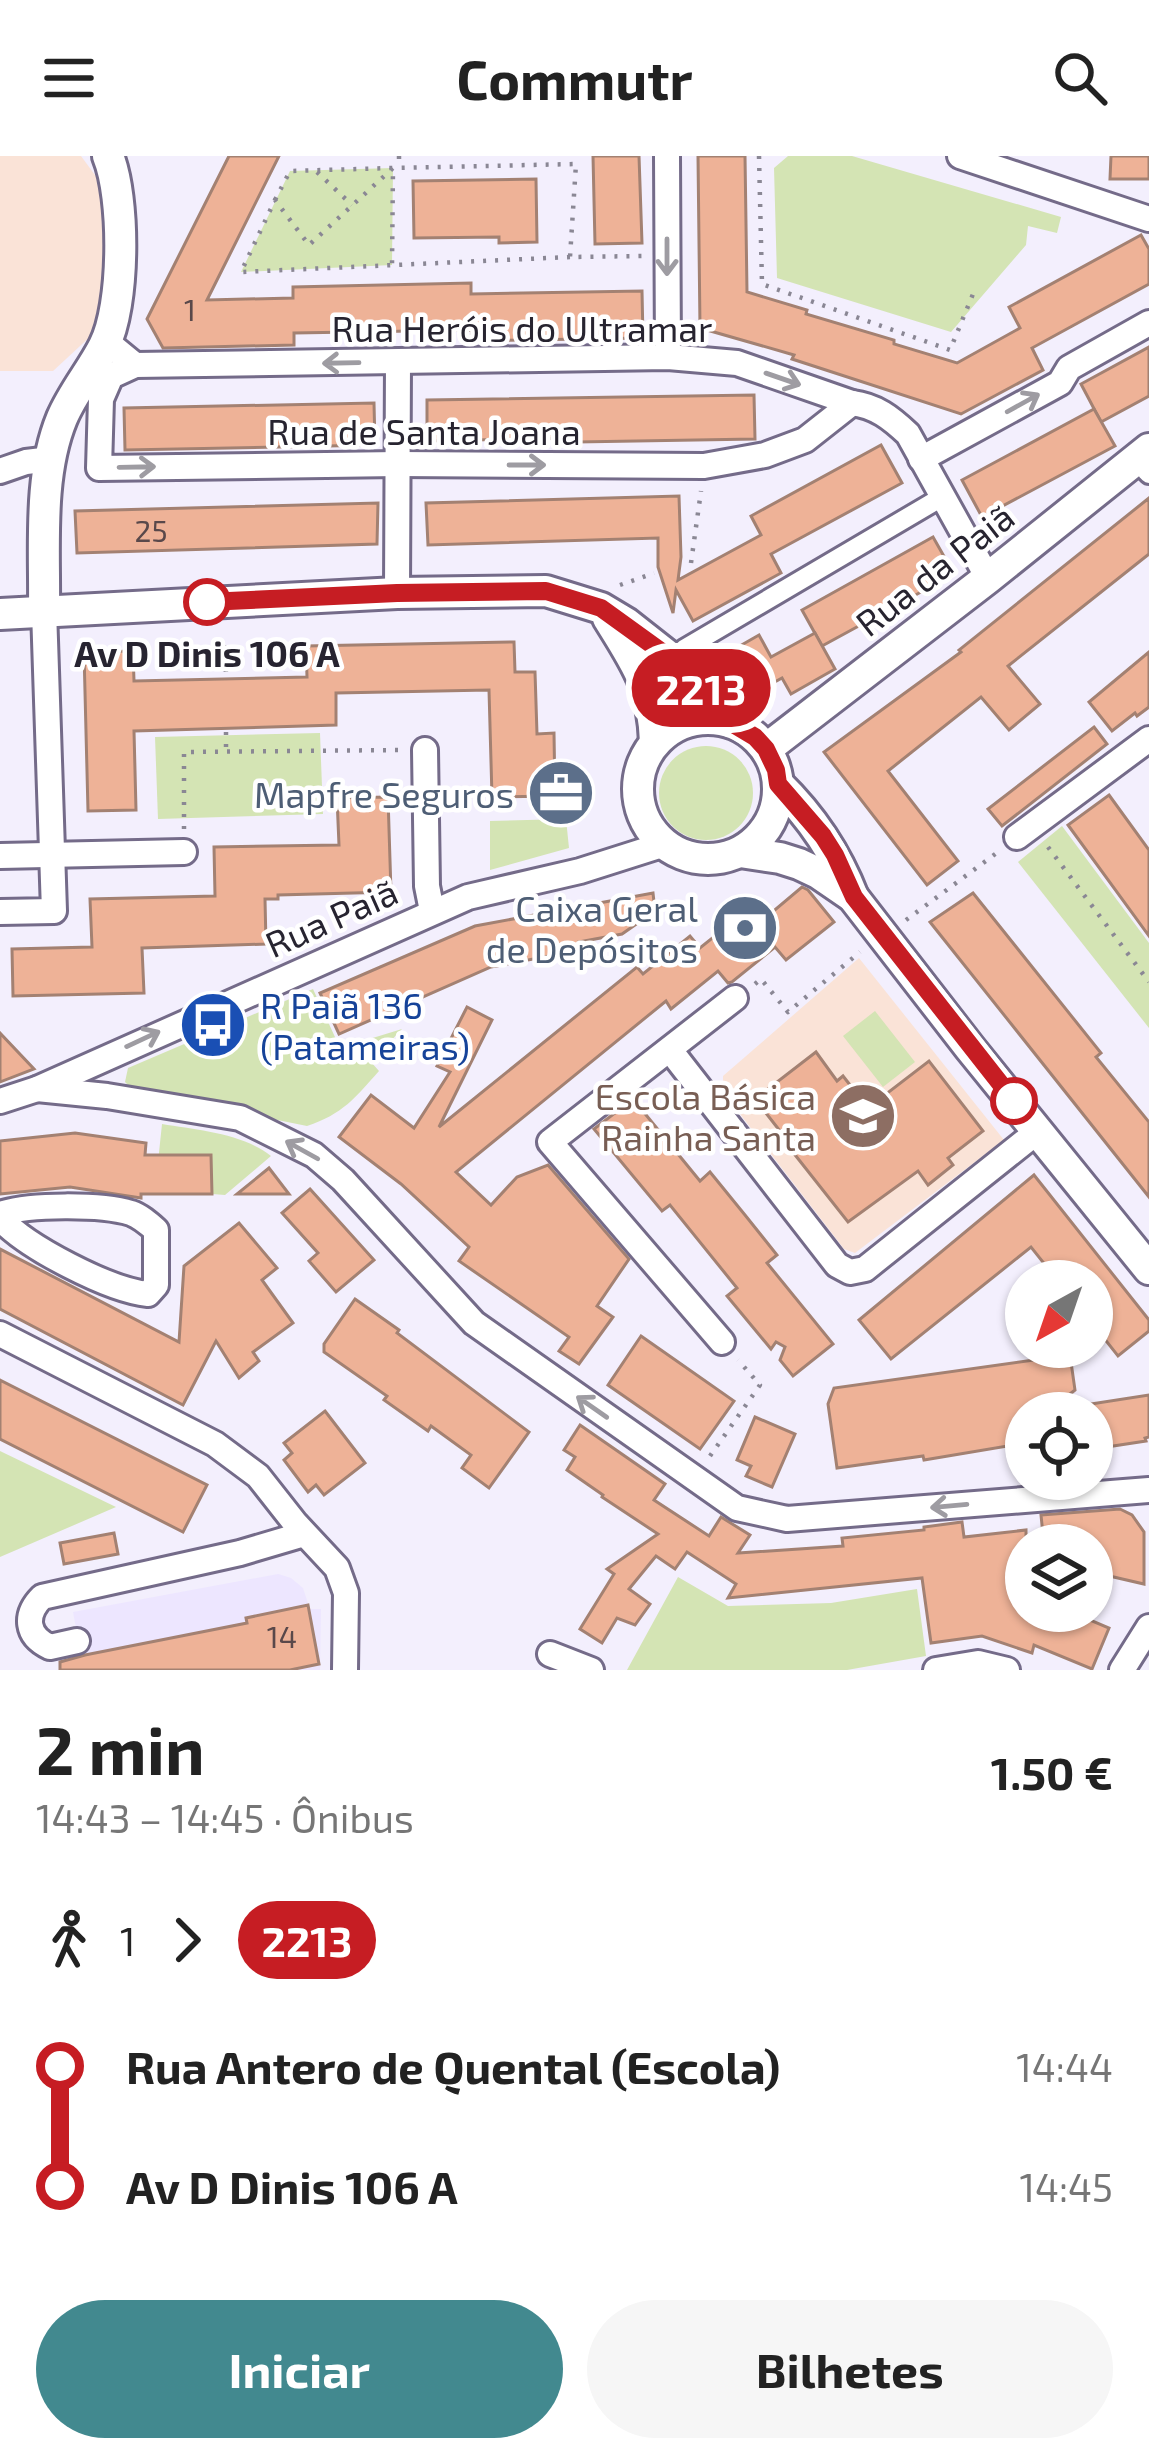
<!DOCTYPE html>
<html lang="pt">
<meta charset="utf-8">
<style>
body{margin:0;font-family:"Exo 2",sans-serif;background:#f6f6f6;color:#222;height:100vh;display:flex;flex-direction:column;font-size:45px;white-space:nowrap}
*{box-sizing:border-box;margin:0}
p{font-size:39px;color:#767676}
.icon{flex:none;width:66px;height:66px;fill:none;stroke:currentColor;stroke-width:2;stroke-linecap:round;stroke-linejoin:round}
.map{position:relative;height:1514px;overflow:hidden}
.side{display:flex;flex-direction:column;background:#fff;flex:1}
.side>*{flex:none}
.badge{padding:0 24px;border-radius:39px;font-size:42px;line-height:78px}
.needle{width:78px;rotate:220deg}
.buttons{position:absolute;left:1005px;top:1104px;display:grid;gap:24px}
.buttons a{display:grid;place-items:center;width:108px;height:108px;border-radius:50%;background:#fff;box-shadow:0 3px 9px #0004;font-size:60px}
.map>.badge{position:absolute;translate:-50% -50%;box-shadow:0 0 0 6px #fff}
.legs{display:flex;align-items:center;gap:18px;height:132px;padding:0 36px;font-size:39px}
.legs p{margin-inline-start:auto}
.head{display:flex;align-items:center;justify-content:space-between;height:204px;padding:0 36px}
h1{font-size:66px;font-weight:700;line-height:90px}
.button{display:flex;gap:24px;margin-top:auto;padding:24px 36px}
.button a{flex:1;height:138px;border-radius:72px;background:#42898f;color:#fff;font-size:48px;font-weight:700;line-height:138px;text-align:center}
.button a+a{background:#f6f6f6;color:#222}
ul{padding:0 36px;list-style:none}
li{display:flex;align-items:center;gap:42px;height:120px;font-size:45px}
li i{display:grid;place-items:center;width:18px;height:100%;margin:0 15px;background:currentColor}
li i::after{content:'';width:30px;height:30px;margin:-15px;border:9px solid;border-radius:50%;background:#fff}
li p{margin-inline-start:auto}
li:first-child i{background:linear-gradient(#0000 50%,currentColor 0)}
li:last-child i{background:linear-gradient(currentColor 50%,#0000 0)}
header{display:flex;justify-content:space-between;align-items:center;height:156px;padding:0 36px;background:#fff;font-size:54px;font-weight:700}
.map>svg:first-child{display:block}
.commercial{fill:#fae3d7}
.built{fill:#ede6ff}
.green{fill:#d4e4b4}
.building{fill:#eeb297;stroke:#a38172;stroke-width:3}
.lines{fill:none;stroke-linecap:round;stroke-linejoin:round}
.pedestrian-casing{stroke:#746b89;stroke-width:24}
.minor-casing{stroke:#746b89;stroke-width:30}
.tertiary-casing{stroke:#746b89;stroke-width:36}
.path{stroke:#8a8794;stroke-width:4.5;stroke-dasharray:3 9;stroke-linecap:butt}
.pedestrian{stroke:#fff;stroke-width:18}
.minor{stroke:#fff;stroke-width:24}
.tertiary{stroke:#fff;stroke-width:30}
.oneway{stroke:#9e9ca2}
.line-1-casing{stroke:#fff;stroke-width:27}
.line-1{stroke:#c61d23;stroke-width:18}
.stop-1-dot{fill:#fff;stroke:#c61d23;stroke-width:6}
.labels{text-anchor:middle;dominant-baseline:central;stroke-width:9;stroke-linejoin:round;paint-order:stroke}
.number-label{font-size:30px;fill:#59484a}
.street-label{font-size:36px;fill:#272430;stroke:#fff}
.stop-label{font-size:36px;font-weight:bold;fill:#272430;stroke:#fff}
.service-label{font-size:36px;fill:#4e5e75;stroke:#fff;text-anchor:end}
.transit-label{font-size:36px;fill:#164399;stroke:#fff;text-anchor:start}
.education-label{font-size:36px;fill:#785e54;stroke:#fff;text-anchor:end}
</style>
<header><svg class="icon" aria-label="menu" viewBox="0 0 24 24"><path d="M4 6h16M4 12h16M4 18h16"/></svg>Commutr<svg class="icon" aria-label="search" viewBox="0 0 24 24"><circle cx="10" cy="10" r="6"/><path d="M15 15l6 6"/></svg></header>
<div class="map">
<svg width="1149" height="1514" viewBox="0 0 1149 1514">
<rect width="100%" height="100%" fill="#f3effd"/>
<g class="commercial">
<polygon points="0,0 81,0 103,30 106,115 93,178 53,215 0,215"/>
<polygon points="859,802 1004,984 855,1097 844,1093 723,936 723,920"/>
</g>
<polygon class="built" points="278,1418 291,1422 303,1432 310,1453 321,1453 320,1514 60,1514 58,1505 81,1499 73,1456"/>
<g class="green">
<polygon points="788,0 852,0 1061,61 1057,77 1028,70 1026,89 951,176 777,122 774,12"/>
<polygon points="393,12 392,109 241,116 290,15"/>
<polygon points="320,577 323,658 158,663 155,581"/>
<circle cx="706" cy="637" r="47"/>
<polygon points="566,663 569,692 490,714 490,665"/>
<polygon points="1062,670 1149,787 1149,872 1018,706"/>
<path d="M313,833L340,892L402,873L371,906L379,915C355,942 343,958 307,970L134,935L125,926L128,912Z"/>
<polygon points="875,855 915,906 883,931 843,880"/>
<path d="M162,968C197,974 242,977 271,1000L225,1039L212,1038L211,999L156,1025Z"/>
<polygon points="0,1295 116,1351 0,1401"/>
<polygon points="678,1421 728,1450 831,1447 917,1433 926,1500 847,1514 627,1514"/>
</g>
<g class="building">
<polygon points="229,0 279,0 207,144 293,142 293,131 471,127 471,138 642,135 643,182 472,185 472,174 294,177 294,189 163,192 147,163"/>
<polygon points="593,0 639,0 642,87 595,88"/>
<polygon points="698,0 745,0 747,136 807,154 806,158 894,184 894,188 957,207 1020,172 1009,151 1141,79 1149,93 1149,128 1032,192 1043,214 961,258 792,203 794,199 700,172"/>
<polygon points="1111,0 1149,0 1149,23 1110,23"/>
<polygon points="536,23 537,86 499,87 499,81 414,82 413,25"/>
<polygon points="1149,191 1149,240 1101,266 1081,228"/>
<polygon points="754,239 755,283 577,286 577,282 427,285 427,244"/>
<polygon points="374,247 375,289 125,294 124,252"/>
<polygon points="1094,253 1115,290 982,361 962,324"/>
<polygon points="881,289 902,327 771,398 781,417 693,465 676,434 673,457 658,411 658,382 428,389 426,347 679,340 681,401 678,424 761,379 751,360"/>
<polygon points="1149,342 1149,398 1008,510 1040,548 1009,574 981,541 888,615 958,705 927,729 824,596 961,496 959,494"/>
<polygon points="378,347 377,388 77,397 75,355"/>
<polygon points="933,381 954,418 822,490 802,454"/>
<polygon points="815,477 835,513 791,538 782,522 740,545 717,503 759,479 771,501"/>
<polygon points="514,486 515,516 535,516 537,578 554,577 555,640 492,641 489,534 336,537 336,569 134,575 136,654 88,655 84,496 133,495 134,525 307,521 306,490"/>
<polygon points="1149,496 1149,551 1137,560 1135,557 1112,575 1089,546"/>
<polygon points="1094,571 1107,588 1002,670 988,653"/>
<polygon points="1109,639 1149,694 1149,780 1068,669"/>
<polygon points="388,641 391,736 278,739 278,743 265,743 266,788 142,792 144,837 13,840 12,793 92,791 90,743 215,740 214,691 339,689 337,642"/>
<polygon points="802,731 808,734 834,766 786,804 775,791 732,826 728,827 718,815 671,853 666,845 456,1016 491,1049 517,1021 548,1009 629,1103 597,1150 613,1161 579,1208 559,1195 569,1181 459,1105 469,1091 401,1028 339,981 371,939 414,972 450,916 437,910 467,851 492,864 439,971 637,811 643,818 690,780 700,792 746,755 757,769"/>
<polygon points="653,737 655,755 622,778 579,786 581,794 491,811 339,878 320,837 475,770"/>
<polygon points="973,737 1101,897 1096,901 1149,966 1149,1041 930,766"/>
<polygon points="0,877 34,913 0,926"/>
<polygon points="816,896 837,925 843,920 868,952 929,905 983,975 948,1002 953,1009 928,1029 918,1015 848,1066 792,995 794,993 755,943"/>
<polygon points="633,943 700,1025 710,1016 745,1059 777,1099 767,1107 833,1188 793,1220 780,1204 785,1191 776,1186 771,1193 727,1140 737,1132 670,1049 662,1055 594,973"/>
<polygon points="75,977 146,987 145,999 211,999 212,1038 141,1038 141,1042 70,1031 0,1038 0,985"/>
<polygon points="269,1012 289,1038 237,1038"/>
<polygon points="1034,1019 1149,1164 1149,1175 1118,1200 1092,1167 1092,1125 1058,1125 1031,1091 891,1203 859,1164"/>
<polygon points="310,1033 374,1104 336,1136 309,1105 318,1097 282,1057"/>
<polygon points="239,1067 277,1112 262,1124 293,1167 253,1196 259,1205 239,1222 216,1185 183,1249 0,1153 0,1093 179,1186 184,1110"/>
<polygon points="355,1143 399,1174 397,1177 529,1276 489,1332 462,1312 471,1299 431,1270 428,1275 384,1244 387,1240 324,1196 324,1188"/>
<polygon points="641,1180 734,1245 700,1293 608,1229"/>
<polygon points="1070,1199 1075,1234 1046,1257 1026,1257 1026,1287 924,1304 923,1300 837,1312 828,1248 834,1232"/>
<polygon points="0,1224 207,1329 183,1376 0,1283"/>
<polygon points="1149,1239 1149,1281 1145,1282 1146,1285 1100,1292 1091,1248"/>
<polygon points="325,1255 365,1307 324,1339 316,1329 308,1336 284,1304 292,1297 284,1287"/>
<polygon points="755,1261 795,1278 772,1331 746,1320 751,1310 737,1304"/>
<polygon points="580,1269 665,1328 654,1344 709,1380 721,1361 750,1379 738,1397 843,1390 842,1382 924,1374 924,1371 962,1366 964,1381 1026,1374 1026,1455 1069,1455 1109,1472 1092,1513 1034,1489 1032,1497 982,1480 931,1487 922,1422 728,1442 736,1428 687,1396 675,1413 656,1400 629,1433 650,1448 635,1469 617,1462 602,1487 580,1473 614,1418 607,1413 658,1378 602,1341 603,1339 567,1314 575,1301 564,1294"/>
<polygon points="1120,1353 1132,1359 1144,1376 1144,1428 1092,1416 1092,1389 1044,1389 1041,1359"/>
<polygon points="114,1377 118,1398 64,1408 60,1387"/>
<polygon points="308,1449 319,1508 290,1514 60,1514 60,1506 85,1499 247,1467 246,1462"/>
</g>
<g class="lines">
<defs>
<g id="pedestrian">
<polyline points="1146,315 1149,318"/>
<polyline points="684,493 942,341"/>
</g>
<g id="minor">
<polyline points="667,0 668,201"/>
<polyline points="960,0 1149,63"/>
<path d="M107,186L135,209L668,201L737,207L852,247C876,250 891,262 908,278L988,422"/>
<polyline points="135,209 111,220 101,243 99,312 398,308 704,310 765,299 805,284 852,247"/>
<polyline points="921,303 1060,227 1069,212 1149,167"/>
<polyline points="0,315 26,306 51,303"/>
<polyline points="397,437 398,206"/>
<polyline points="425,594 427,730 432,755"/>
<polyline points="1017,681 1149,583"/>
<polyline points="0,700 184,696"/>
<polyline points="0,756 54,755 44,454"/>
<polyline points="670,894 837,1109 850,1116 865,1113 1038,975"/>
<polyline points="37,933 107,940 240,962 314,999 343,1024 474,1167 737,1352 787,1363 1149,1334"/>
<polyline points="0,945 37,933 468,741 580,715 665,688"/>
<path d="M0,1058C29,1048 101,1048 131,1057C140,1060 148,1067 156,1074V1129L148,1138C109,1134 26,1091 0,1062"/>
<polyline points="0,1178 215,1288 258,1320 295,1367 337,1412 346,1437 345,1514"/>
<polyline points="722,1186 550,986 735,842"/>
<path d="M77,1485L50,1491C26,1480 24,1459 42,1441L240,1397L304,1378"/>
<polyline points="550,1498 591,1514"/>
<polyline points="936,1514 978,1507 1007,1514"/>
<polyline points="1122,1514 1149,1471"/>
</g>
<g id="tertiary">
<path d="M44,454C45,392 38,320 62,262C73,236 92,214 104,190C125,150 125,41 108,0"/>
<polyline points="0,458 397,437 546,435 601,452 626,467 673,504 730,566"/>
<path d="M608,462C636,507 653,530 655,586"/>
<circle cx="708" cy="633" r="70"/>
<polyline points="766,593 988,422 1149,293"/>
<path d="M778,628C812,661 836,697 853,741"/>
<polyline points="740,696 780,702 799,708 818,717 853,741 970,892 1149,1113"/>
</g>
</defs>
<use href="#pedestrian" class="pedestrian-casing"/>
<use href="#minor" class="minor-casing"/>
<use href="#tertiary" class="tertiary-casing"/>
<g class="path">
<polyline points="399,0 399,12"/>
<polyline points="759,0 762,128 950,194 973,138"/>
<polyline points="317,16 352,49"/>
<polyline points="275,44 290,15 393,12 392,109"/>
<polyline points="570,101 241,116 275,44 309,89 393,12 576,8 570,101 644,100"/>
<polyline points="691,407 701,335"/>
<polyline points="620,429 654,417"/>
<polyline points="225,489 226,518"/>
<polyline points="226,576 226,594"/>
<polyline points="184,673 184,596 401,594"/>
<polyline points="1048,691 1149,826"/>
<polyline points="906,764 998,696"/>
<polyline points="755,828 761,823 788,856 860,796"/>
<polyline points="710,1300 760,1229 738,1204"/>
</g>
<use href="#pedestrian" class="pedestrian"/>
<use href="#minor" class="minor"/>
<use href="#tertiary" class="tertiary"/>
</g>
<defs><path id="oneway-shaft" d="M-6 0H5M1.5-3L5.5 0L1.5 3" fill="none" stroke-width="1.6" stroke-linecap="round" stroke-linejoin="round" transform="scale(3)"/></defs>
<g class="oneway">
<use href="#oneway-shaft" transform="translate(667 101) rotate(90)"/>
<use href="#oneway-shaft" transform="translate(341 207) rotate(179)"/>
<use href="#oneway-shaft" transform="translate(783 223) rotate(19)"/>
<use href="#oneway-shaft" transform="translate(1023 247) rotate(-29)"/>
<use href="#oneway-shaft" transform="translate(527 309)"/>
<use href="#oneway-shaft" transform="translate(137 311) rotate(-1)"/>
<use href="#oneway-shaft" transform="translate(143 883) rotate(-25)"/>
<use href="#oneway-shaft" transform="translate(302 994) rotate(-151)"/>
<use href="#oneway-shaft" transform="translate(592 1251) rotate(-145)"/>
<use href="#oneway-shaft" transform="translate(949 1350) rotate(175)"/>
</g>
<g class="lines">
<defs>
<polyline id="line-1" points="207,446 397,437 546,435 601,452 673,504 730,566 755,581 766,593 776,614 778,628 823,680 835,699 854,741 1014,945"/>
</defs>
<use href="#line-1" class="line-1-casing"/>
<use href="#line-1" class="line-1"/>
</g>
<defs>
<symbol id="office-disc" viewBox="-11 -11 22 22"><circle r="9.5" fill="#5c6f8a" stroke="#fff"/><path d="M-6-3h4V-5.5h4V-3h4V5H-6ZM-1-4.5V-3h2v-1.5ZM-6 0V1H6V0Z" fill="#fff"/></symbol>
<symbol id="bank-disc" viewBox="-11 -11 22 22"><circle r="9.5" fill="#5c6f8a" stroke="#fff"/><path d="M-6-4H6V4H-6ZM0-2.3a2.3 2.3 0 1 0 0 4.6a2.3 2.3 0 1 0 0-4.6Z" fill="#fff"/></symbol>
<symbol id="bus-disc" viewBox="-11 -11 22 22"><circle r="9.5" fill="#1a4fb4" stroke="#fff"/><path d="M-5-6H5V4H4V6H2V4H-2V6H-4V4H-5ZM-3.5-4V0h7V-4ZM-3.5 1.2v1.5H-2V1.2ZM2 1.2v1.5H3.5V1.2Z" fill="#fff"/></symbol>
<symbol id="school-disc" viewBox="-11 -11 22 22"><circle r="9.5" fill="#8d6e63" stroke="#fff"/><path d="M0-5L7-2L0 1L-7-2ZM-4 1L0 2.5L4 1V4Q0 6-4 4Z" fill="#fff"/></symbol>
</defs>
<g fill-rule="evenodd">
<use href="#office-disc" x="523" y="599" width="76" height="76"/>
<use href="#bank-disc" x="707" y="734" width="76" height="76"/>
<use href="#bus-disc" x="175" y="831" width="76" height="76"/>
<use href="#school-disc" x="825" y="922" width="76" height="76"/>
</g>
<g class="stop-1-dot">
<circle cx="207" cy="446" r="21"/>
<circle cx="1014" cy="945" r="21"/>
</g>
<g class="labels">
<g class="number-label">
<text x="190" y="153">1</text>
<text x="151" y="374">25</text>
<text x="282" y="1480">14</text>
</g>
<g class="street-label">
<text x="522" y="171">Rua Heróis do Ultramar</text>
<text x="424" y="274">Rua de Santa Joana</text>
<text transform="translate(934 413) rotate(-38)">Rua da Paiã</text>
<text transform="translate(331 761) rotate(-24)">Rua Paiã</text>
</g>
<g class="stop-label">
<text x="207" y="496">Av D Dinis 106 A</text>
</g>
<g class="service-label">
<text x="514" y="637">Mapfre Seguros</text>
<text x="698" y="751">Caixa Geral<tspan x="698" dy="41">de Depósitos</tspan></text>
</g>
<g class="transit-label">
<text x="260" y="848">R Paiã 136<tspan x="260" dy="41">(Patameiras)</tspan></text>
</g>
<g class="education-label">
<text x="816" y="939">Escola Básica<tspan x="816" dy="41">Rainha Santa</tspan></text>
</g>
</g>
</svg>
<div class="buttons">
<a><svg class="needle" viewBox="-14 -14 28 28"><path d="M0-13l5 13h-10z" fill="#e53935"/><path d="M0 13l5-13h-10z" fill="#767676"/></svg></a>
<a><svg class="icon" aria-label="locate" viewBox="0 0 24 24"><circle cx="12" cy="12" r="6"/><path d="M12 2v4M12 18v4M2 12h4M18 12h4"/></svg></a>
<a><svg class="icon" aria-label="layers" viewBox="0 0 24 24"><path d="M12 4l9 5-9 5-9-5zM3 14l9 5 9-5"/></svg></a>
</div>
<b class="badge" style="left:701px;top:532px;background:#c61d23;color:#fff">2213</b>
</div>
<section class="side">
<div class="head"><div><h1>2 min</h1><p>14:43 – 14:45 · Ônibus</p></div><b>1.50 €</b></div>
<div class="legs"><svg class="icon" aria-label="walk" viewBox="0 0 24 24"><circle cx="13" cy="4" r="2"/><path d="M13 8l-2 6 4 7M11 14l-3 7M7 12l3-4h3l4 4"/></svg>1<svg class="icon" aria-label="forward" viewBox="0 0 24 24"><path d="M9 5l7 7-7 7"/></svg><b class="badge" style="background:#c61d23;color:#fff">2213</b></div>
<ul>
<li><i style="color:#c61d23"></i><b>Rua Antero de Quental (Escola)</b><p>14:44</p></li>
<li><i style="color:#c61d23"></i><b>Av D Dinis 106 A</b><p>14:45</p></li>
</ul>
<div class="button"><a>Iniciar</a><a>Bilhetes</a></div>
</section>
